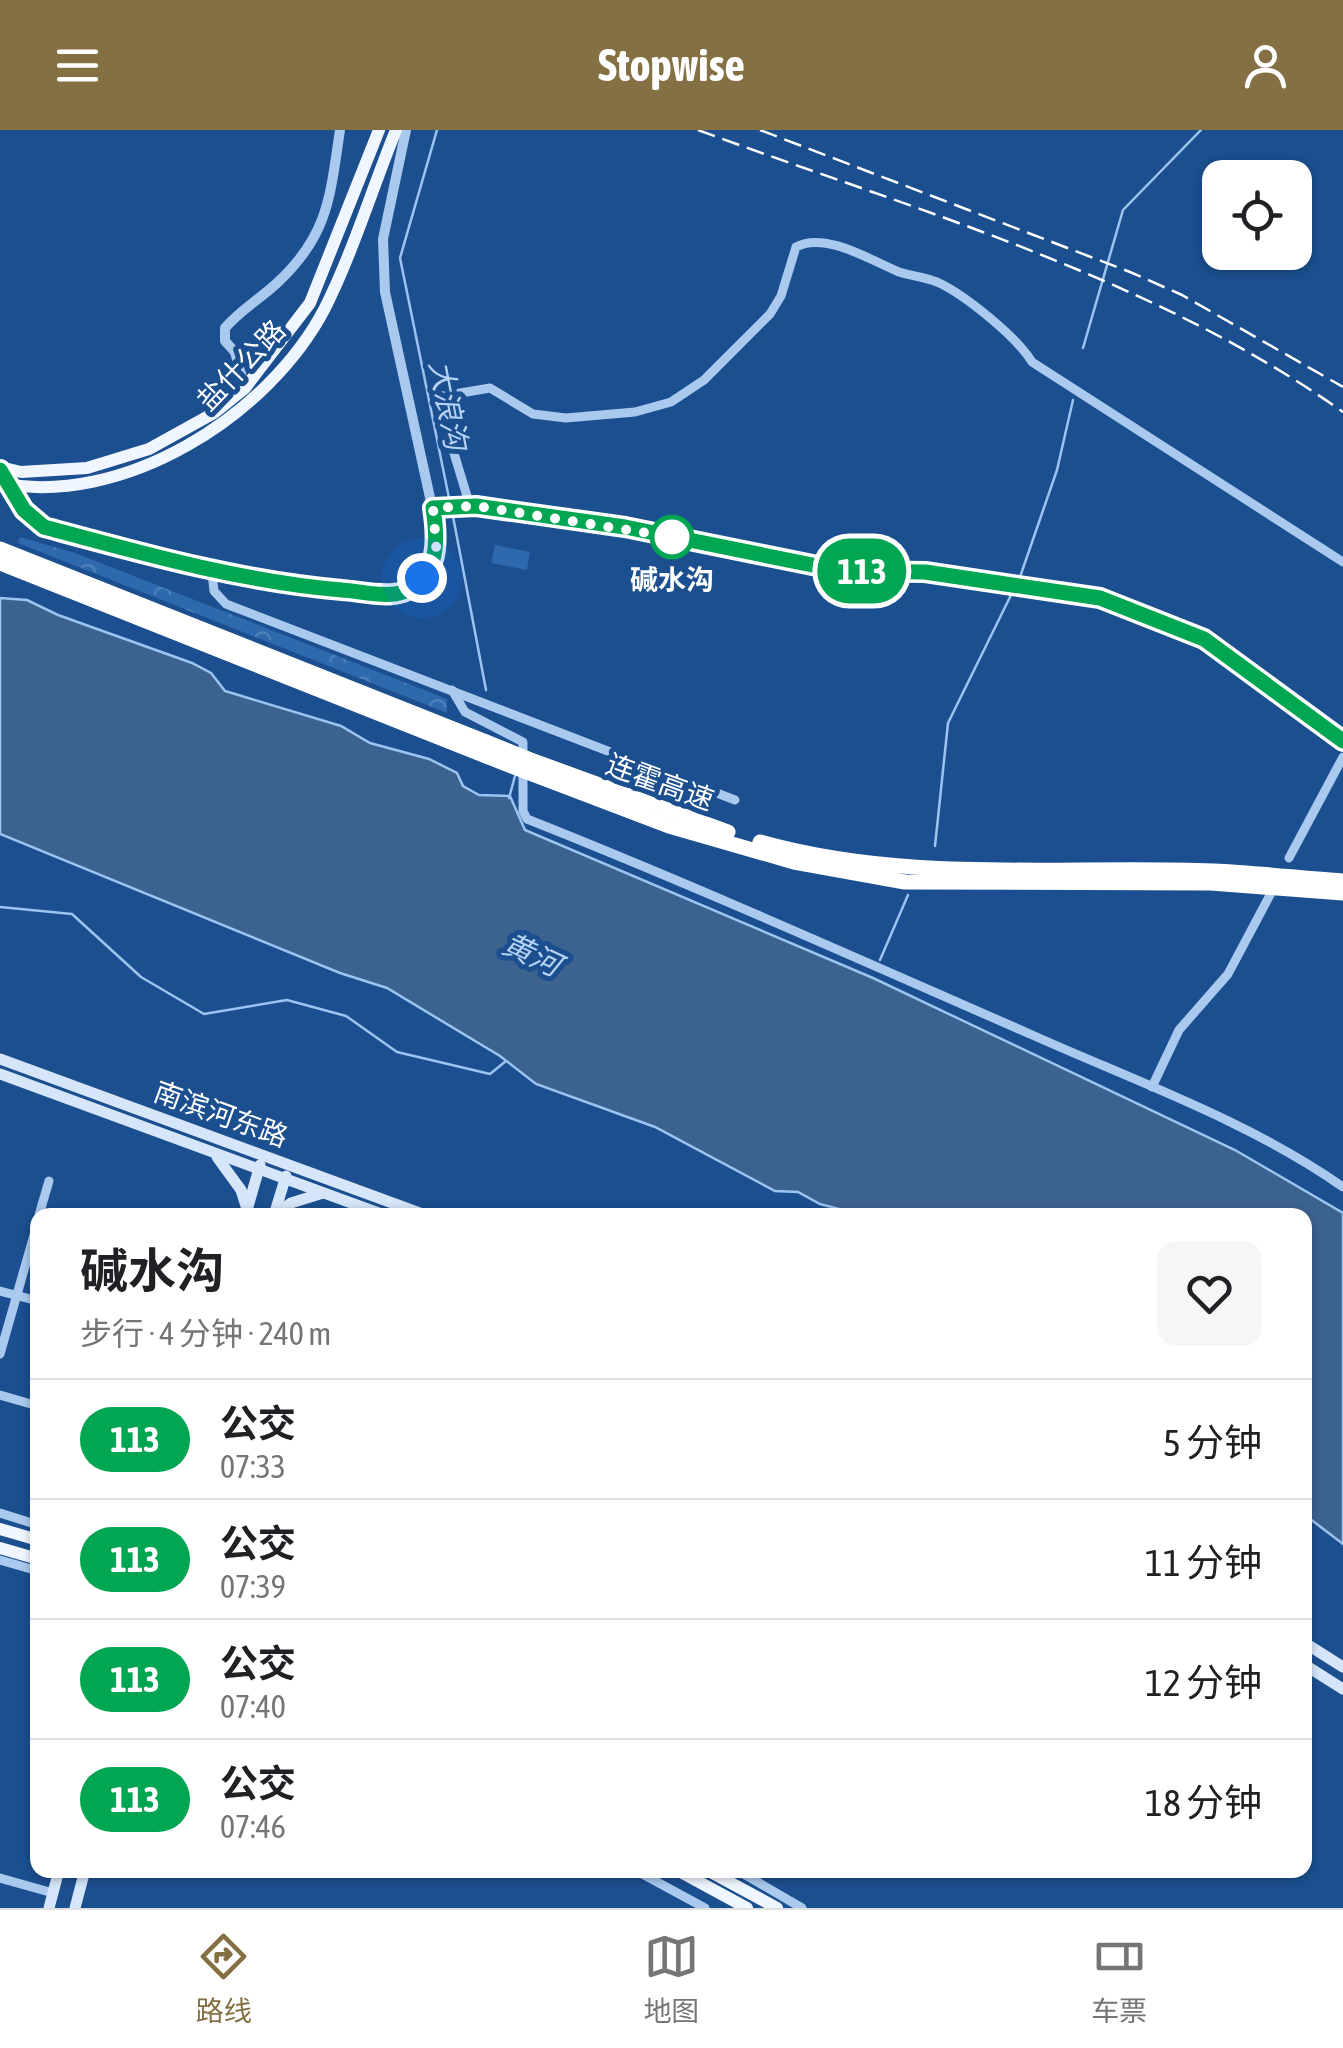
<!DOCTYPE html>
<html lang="zh">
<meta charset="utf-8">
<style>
body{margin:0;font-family:"Asap Condensed","Noto Sans SC",sans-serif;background:#f6f6f6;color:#202124;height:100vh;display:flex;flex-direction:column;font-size:38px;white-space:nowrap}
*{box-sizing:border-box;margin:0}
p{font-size:32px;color:#757577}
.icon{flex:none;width:55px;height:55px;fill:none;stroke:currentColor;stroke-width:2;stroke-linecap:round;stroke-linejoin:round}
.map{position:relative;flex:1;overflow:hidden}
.details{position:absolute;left:30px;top:1078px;width:1282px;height:670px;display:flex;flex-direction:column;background:#fff;border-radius:20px;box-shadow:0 2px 8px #0004}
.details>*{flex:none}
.badge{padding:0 20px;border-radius:32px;font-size:35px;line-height:65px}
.fabs{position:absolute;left:1202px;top:30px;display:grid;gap:20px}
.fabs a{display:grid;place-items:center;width:110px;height:110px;border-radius:20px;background:#fff;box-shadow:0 2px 8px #0004;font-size:50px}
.you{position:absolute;width:50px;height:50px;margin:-25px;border:8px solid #fff;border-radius:50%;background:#1a73e8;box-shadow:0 0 0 15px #1a73e833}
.map>.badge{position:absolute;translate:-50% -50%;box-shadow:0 0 0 5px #fff}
.round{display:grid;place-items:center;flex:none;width:105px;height:105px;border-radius:20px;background:#f6f6f6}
.summary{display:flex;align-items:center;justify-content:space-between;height:170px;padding:0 50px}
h1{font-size:48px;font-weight:700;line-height:75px}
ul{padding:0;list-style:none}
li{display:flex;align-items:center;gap:30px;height:120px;padding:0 50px;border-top:2px solid #e0e0e0}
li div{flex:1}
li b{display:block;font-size:38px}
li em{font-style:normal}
li .badge{min-width:110px;font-weight:700;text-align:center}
header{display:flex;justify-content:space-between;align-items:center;height:130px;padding:0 50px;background:#847042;color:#fff;font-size:45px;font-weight:700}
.dock{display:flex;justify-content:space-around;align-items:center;height:140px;border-top:2px solid #e0e0e0;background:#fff;font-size:28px;color:#757577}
.dock a{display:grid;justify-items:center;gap:5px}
.dock .on{color:#847042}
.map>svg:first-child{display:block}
.forest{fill:url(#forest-crowns)}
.garden{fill:#2e69ad}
.water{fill:#3c6290;stroke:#9cc4f0;stroke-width:2.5}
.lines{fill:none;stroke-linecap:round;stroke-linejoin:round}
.stream{stroke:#9cc4f0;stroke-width:2.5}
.tertiary-tunnel{stroke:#3d69a0;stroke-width:10;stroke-dasharray:10 5;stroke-linecap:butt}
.minor{stroke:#a9c9ee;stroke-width:9}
.tertiary{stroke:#a9c9ee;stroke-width:10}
.secondary{stroke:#d6e6fa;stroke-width:11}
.primary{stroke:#f0f6ff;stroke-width:12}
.motorway{stroke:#fff;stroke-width:15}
.rail{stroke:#fff;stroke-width:2.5;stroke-dasharray:18 8;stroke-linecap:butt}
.motorway-bridge{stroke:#fff;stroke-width:15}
.line-casing{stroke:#fff;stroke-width:22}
.line{stroke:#00a651;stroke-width:15}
.walk{stroke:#fff;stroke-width:10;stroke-dasharray:0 18}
.stop-dot{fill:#fff;stroke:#00a651;stroke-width:5}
.labels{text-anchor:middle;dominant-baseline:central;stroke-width:10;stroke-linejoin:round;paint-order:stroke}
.street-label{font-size:28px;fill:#fff;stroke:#1b4f8f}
.stop-label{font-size:28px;font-weight:bold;fill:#fff;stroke:#1b4f8f}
.water-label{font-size:30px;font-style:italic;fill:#b5d3f5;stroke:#1b4f8f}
</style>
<header><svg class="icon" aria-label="menu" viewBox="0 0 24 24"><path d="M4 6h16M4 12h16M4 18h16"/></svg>Stopwise<svg class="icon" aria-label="person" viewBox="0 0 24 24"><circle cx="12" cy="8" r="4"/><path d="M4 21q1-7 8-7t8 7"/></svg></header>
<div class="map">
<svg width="1343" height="1778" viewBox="0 0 1343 1778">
<defs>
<pattern id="forest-crowns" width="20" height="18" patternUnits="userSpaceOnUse" patternTransform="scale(2.5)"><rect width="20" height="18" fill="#2e69ad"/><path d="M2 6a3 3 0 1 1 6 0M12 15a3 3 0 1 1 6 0" fill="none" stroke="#4d80b9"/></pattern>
</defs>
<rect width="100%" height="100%" fill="#1b4f8f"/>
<polygon class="forest" points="20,407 75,423 447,569 447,583 18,413"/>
<polygon class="garden" points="495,415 530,422 527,440 491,433"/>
<polygon class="water" points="0,468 27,470 58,485 192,533 211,543 225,561 341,596 370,613 429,629 457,643 463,656 479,665 510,666 525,700 873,848 1235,1020 1343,1083 1343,1414 1305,1385 1305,1085 862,1085 820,1074 798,1062 775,1061 655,997 536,954 500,926 387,858 340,843 0,704"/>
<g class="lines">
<g class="stream">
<polyline points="437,0 400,128 450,373"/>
<polyline points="1083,218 1123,80 1201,0"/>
<polyline points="452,381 486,560"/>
<polyline points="1020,447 1057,340 1073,270"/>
<polyline points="509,668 515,646"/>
<polyline points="935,716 948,593 1013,461"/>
<polyline points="0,777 72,784 141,847 204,884 287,870 346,886 397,922 490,944 506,931"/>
<polyline points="880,830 908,765"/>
</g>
<polyline class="tertiary-tunnel" points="0,340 24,380"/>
<g class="minor">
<path d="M470,376L437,267L490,258L533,284L566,288L635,282L671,272L704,250L770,184L781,166L796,117C825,101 872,131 899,142C911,146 925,147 937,152C964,164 1017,207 1032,232L1343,432"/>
<polyline points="212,443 214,461 226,474 735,670"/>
<path d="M452,560L465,582L523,612V681L527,689C696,756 863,831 1030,904C1135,951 1249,991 1343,1057"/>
<polyline points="1289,728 1343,627"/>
<polyline points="1152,957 1179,900 1228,844 1271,763"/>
<polyline points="39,1085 49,1051"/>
<polyline points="162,1085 163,1083"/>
<polyline points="0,1161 38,1171"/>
<polyline points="0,1224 38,1091"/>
<polyline points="0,1265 38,1276"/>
<polyline points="0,1383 38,1395"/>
<polyline points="0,1430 38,1441"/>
<polyline points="635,1740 705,1778"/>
<polyline points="737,1740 802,1778"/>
<polyline points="0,1748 53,1763"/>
</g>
<g class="tertiary">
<path d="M235,222L225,211V198C240,180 260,169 277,153C329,105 330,66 340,0"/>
<polyline points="245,258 235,222 266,231"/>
<polyline points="433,377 476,376 625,397 842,441 925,442 1100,468 1204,509 1343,611"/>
<path d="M24,380L44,397C142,424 237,451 338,459C357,461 381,467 400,463C432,455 437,422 436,395L385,162L383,109L406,0"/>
</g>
<g class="secondary">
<polyline points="0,929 425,1085"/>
<polyline points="0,944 384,1085"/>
<polyline points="217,1027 241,1060 247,1079"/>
<polyline points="247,1080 260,1035"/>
<polyline points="275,1084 291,1073 323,1063"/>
<polyline points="274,1085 286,1046"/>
<polyline points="1305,1513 1343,1537"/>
<polyline points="1305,1535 1343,1559"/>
<polyline points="49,1778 59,1740"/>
<polyline points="75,1778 85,1740"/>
</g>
<g class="primary">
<polyline points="0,337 21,342 87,338 149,319 214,283 245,258 310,173 379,0"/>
<path d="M0,353C122,378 269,286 325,178C353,122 372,59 396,0"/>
<polyline points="0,1399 38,1410"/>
<polyline points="0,1418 38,1429"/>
<polyline points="677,1740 747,1778"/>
<polyline points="707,1740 777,1778"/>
</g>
<g class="motorway">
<polyline points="0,419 486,612"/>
<polyline points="0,433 486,626"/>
<polyline points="528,629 728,702"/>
<polyline points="527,642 669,696 794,732 905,752 1211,753 1343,763"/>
<path d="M760,712C910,754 1061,735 1214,741C1257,743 1300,748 1343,751"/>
</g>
<g class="rail">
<path d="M698,0C915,80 1152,147 1343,282"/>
<polyline points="760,0 1130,142 1182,165 1343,257"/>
</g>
<g class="motorway-bridge">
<polyline points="486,612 528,629"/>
<polyline points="486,626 527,642"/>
</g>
</g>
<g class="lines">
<defs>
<path id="line" d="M0,340L24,380L44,397C144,424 239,451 342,460C359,461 387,468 403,462C440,447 438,410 433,378L476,376L625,397L842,441L925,442L1100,468L1204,509L1343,611"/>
</defs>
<use href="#line" class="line-casing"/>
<use href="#line" class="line"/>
<polyline class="walk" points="422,448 437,427 433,378 476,376 672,407"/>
</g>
<circle class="stop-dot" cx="672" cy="407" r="20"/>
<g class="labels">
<g class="street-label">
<text transform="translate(241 235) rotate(-46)">盐什公路</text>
<text transform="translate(660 652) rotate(20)">连霍高速</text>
<text transform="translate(221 984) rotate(20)">南滨河东路</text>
</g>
<g class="stop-label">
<text x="672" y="450">碱水沟</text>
</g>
<g class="water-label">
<text transform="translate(449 275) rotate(79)">大浪沟</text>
<text transform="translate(532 824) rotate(25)">黄河</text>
</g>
</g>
</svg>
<div class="fabs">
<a><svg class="icon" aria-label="locate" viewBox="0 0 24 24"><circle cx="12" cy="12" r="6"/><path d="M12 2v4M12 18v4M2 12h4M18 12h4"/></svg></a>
</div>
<div class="you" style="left:422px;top:448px"></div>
<b class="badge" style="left:862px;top:441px;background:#00a651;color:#fff">113</b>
<section class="details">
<div class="summary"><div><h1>碱水沟</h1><p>步行 · 4 分钟 · 240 m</p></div><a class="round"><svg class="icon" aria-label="heart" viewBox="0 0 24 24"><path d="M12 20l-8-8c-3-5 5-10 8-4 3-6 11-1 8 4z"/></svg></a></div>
<ul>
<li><span class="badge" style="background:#00a651;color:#fff">113</span><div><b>公交</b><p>07:33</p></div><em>5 分钟</em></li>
<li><span class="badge" style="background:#00a651;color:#fff">113</span><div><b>公交</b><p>07:39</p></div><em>11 分钟</em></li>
<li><span class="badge" style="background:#00a651;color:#fff">113</span><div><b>公交</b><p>07:40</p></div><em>12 分钟</em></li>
<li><span class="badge" style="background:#00a651;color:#fff">113</span><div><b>公交</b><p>07:46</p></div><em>18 分钟</em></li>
</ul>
</section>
</div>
<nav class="dock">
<a class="on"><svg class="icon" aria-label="directions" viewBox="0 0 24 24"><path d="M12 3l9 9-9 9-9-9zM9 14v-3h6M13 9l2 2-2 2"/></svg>路线</a>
<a><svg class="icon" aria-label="map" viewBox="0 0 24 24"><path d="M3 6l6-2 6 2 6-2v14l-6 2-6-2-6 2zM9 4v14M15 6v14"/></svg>地图</a>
<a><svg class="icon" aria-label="tickets" viewBox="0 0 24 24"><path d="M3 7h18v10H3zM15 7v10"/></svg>车票</a>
</nav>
